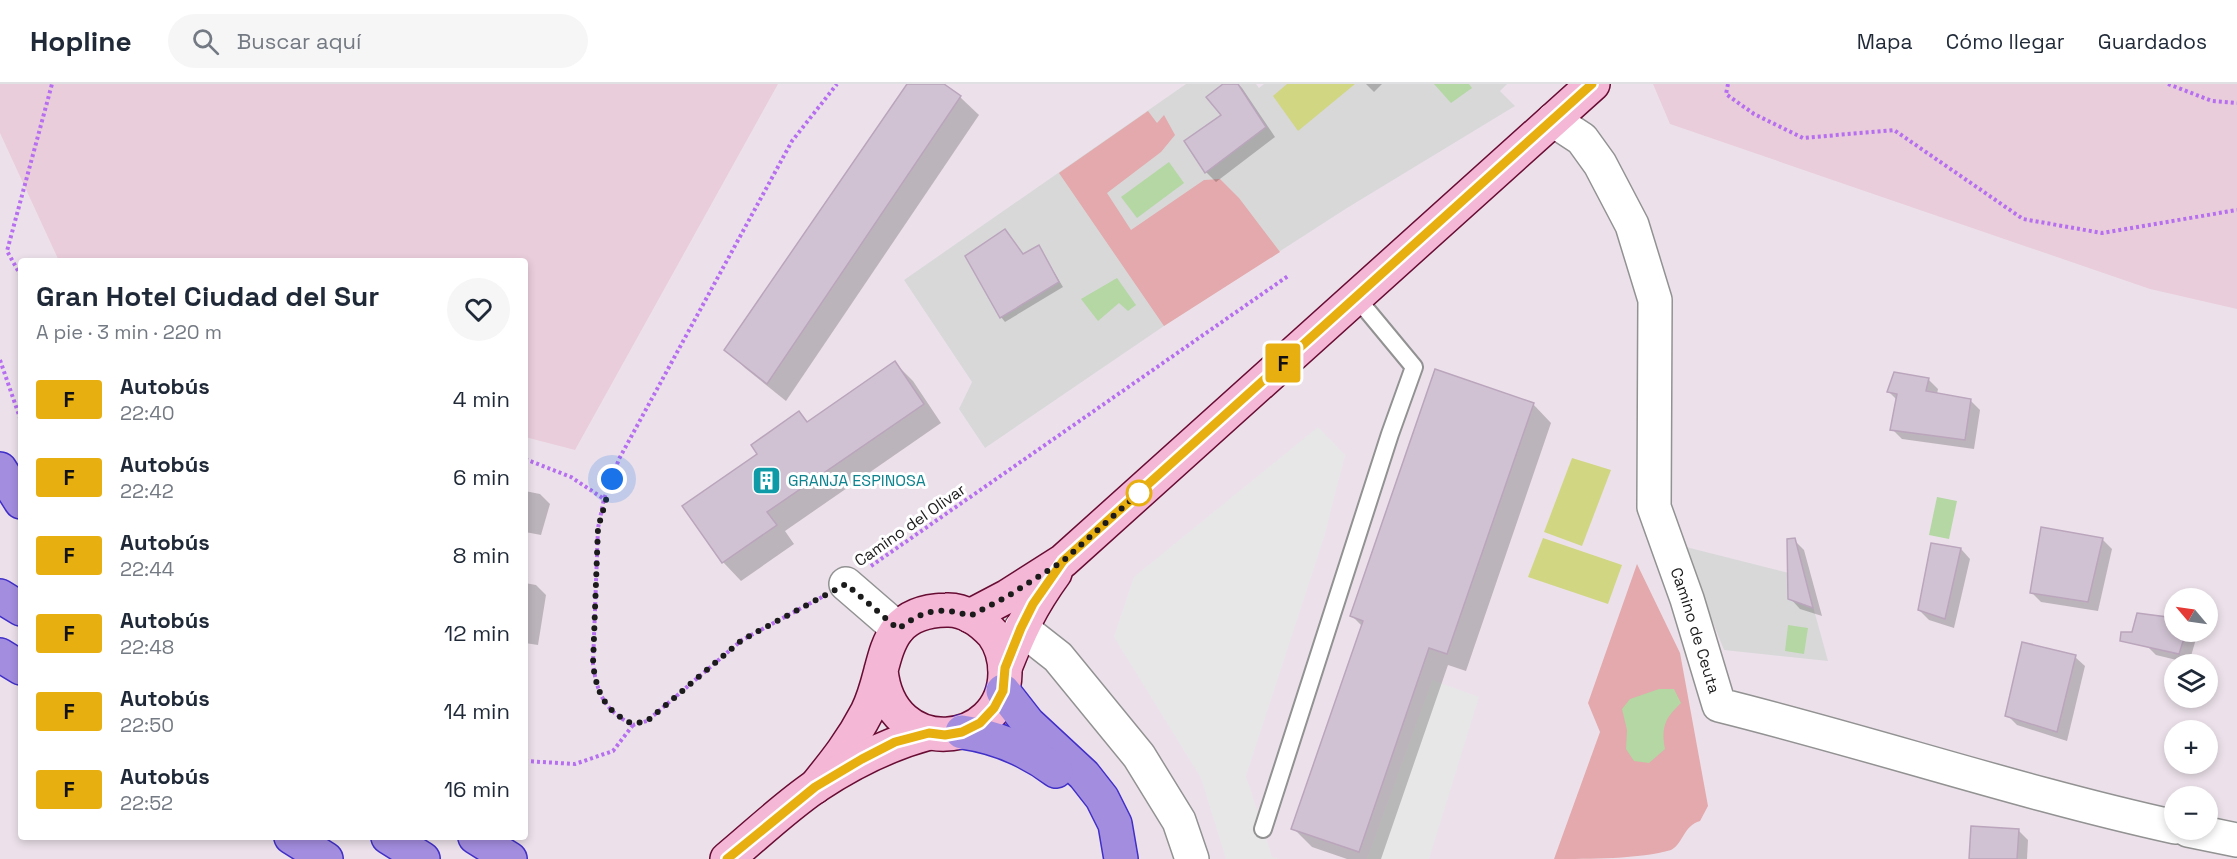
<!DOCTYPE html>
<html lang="es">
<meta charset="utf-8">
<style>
body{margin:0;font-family:"Space Grotesk",sans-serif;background:#f6f6f7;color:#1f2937;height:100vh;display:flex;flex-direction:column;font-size:22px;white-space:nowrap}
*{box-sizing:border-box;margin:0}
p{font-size:20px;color:#747a83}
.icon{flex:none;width:33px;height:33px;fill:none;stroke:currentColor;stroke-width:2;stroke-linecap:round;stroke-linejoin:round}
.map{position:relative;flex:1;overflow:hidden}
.side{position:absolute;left:18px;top:174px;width:510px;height:582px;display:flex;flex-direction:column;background:#fff;border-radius:6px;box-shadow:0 3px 9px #0003}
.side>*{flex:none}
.badge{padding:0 12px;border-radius:4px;font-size:21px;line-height:39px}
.needle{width:39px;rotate:299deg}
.fabs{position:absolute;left:2164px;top:504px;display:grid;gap:12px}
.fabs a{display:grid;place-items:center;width:54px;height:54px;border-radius:50%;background:#fff;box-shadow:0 3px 9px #0003;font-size:30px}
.you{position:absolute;width:30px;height:30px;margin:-15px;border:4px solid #fff;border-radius:50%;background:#1a73e8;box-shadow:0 0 0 9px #1a73e833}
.map>.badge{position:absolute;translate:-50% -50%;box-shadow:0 0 0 3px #fff}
.round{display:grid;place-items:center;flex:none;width:63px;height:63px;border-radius:32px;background:#f6f6f7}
.overview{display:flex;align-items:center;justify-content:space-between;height:102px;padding:0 18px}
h1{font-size:28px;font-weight:700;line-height:45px}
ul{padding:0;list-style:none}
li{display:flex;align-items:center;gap:18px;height:78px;padding:0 18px}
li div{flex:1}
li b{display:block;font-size:22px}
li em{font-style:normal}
li .badge{min-width:66px;font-weight:700;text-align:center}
header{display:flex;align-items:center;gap:36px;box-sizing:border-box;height:84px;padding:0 30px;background:#fff;border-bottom:2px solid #e0e1e3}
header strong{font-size:28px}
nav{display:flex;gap:33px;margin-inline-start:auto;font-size:21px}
.search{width:420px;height:54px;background:#f6f6f7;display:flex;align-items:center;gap:15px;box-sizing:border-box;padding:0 21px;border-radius:33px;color:#747a83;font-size:22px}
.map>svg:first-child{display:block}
.residential{fill:#d8d8d9}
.farmland{fill:#eacddb}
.grass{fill:#e3a9ac}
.pitch{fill:#d1d683}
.parking{fill:#e7e7e7}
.water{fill:#b4d7a4}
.shadow{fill:#0003}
.building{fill:#d0c2d2;stroke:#baa5bc;stroke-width:1.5}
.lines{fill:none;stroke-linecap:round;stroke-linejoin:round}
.service-casing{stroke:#929292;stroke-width:20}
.minor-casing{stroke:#929292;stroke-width:36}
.secondary-casing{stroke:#680c34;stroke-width:36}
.motorway-casing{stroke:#402fc8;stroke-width:36}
.path{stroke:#b66fef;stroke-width:4;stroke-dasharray:3 3;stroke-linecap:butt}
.service{stroke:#fff;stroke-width:16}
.minor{stroke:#fff;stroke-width:33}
.secondary{stroke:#f4b7d5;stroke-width:33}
.motorway{stroke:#a38ddf;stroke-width:33}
.line-casing{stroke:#fff;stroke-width:14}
.line{stroke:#e8af11;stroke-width:9}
.walk{stroke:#1b1b1b;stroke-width:6;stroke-dasharray:0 10.8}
.stop-dot{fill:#fff;stroke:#e8af11;stroke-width:3}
.labels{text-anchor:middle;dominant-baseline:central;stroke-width:6;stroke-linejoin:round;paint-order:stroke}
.culture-label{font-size:16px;fill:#0d838f;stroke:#fff;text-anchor:start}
.street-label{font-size:16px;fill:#1b1b1b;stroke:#fff}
</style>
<header>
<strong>Hopline</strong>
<div class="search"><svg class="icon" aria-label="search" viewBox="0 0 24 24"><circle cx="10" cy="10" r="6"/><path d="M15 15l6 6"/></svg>Buscar aquí</div>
<nav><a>Mapa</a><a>Cómo llegar</a><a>Guardados</a></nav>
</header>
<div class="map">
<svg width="2237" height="775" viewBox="0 0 2237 775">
<rect width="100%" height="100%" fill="#ece1ea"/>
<g class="residential">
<polygon points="1186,0 1256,0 1259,4 1264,0 1507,0 1500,7 1515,22 1347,124 1164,242 985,364 959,325 972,298 904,196"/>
<polygon points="1682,462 1805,493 1828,577 1724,566"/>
</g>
<g class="farmland">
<polygon points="0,0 778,0 575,366 525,353 525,177 59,177 0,49"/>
<polygon points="1653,0 2237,0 2237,225 2150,205 1670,40"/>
</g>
<g class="grass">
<polygon points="1148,27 1157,39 1164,31 1175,51 1161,68 1107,109 1131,146 1204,96 1220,95 1239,114 1280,168 1164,242 1059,89"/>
<path d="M1637,480L1680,569L1708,722L1700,737C1684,741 1683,760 1671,766C1641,775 1587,775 1554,775L1600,648L1588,619Z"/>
</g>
<g class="pitch">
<polygon points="1287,0 1355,0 1298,47 1273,12"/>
<polygon points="1572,374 1611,386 1582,462 1544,448"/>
<polygon points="1543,454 1622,481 1608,520 1528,493"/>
</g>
<g class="parking">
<polygon points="1318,343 1345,371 1325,450 1246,692 1272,773 1279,775 1226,775 1201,694 1114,553 1134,493"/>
<polygon points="1432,596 1479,613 1429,775 1367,775"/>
</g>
<g class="water">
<polygon points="1434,0 1469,0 1472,4 1451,19"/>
<polygon points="1169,78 1184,99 1137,134 1121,113"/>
<polygon points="1117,194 1136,221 1128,227 1119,219 1098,237 1081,215"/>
<polygon points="1937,413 1957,417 1949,455 1929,451"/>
<polygon points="1788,541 1808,544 1804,570 1785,567"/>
<path d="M1659,605H1674L1681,619C1665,634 1661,643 1665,665L1649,679L1634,677L1626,665L1627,646L1622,625L1630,615Z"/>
</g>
<g class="shadow">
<polygon points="908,0 941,0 960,13 979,31 786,317 745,284 726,265"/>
<polygon points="1225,0 1238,0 1242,4 1275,53 1216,98 1206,88 1223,32"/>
<polygon points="1366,0 1382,0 1374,8"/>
<polygon points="1039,163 1063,203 1005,238 1001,233 1024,172"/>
<polygon points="895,279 913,297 941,339 785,447 794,460 741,497 723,478 684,422 759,370 799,329 809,339"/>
<polygon points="1928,295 1938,305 1937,310 1970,316 1980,326 1974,365 1902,355 1892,345 1897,316 1889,308"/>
<polygon points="1533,320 1551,339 1466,587 1448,581 1381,775 1347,775 1312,763 1293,744 1363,543 1352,532"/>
<polygon points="525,407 540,410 550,420 541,451 525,448"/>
<polygon points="2102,455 2112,465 2098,527 2041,518 2032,509"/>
<polygon points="1794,456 1804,466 1822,532 1800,525 1790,514"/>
<polygon points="1961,465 1970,475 1954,544 1929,536 1919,526"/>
<polygon points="525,499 536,501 546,511 538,561 525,559"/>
<polygon points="2175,536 2175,548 2198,548 2189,579 2156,571 2146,561"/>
<polygon points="2075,573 2085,582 2067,657 2017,641 2007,631"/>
<polygon points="2019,747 2028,756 2027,775 1971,775"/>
</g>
<g class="building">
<polygon points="907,0 944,0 961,12 767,300 724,266"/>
<polygon points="1223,0 1238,0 1266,43 1205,89 1184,57 1221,31 1206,13"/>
<polygon points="1005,145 1023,170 1039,161 1059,198 1000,234 965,172"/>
<polygon points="895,277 924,320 767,428 777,441 722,479 682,422 757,370 751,361 799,327 807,338"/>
<polygon points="1435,285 1534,319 1447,570 1429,564 1359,768 1291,745 1363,537 1350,532"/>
<polygon points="1894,288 1929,294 1926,307 1971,315 1965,356 1890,346 1897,310 1887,308"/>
<polygon points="2041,443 2103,454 2088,518 2030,509"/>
<polygon points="1795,454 1813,524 1788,515 1787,455"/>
<polygon points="1931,459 1961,464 1945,535 1918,526"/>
<polygon points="2137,529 2175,534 2175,548 2186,548 2179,570 2120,557 2121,548 2132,548"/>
<polygon points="2022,558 2076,571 2057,648 2005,632"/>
<polygon points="1971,742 2019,745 2017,775 1969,775"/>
</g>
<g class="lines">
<defs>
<polyline id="service" points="1263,745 1390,350 1414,283 1356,213"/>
<g id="minor">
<path id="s1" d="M1553,36L1582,55L1600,80L1632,141L1655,216L1654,423L1687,515L1719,621C1872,659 2021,709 2175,743"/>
<polyline points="846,500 898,545"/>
<polyline points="1021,544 1058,573 1139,672 1179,737 1192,775"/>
<polyline points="2188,746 2237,756"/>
</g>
<g id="secondary">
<polyline points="970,532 1008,512 1063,477 1593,0"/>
<path d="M1005,584C1020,546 1031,522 1055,489"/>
<path d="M815,703C836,677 852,657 867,628C890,583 876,528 946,526C964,525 981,537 993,550C1001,561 1005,575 1005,589C1004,665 890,677 881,586"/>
<path d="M727,775C756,751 785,723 816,702C851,679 888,660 929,649"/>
</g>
<g id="motorway">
<polyline points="0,385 21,418"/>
<polyline points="0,512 21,525"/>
<polyline points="0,571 21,584"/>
<polyline points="1003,607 1028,639 1084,691 1102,714 1115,740 1121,775"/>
<path d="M962,648C997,653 1028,666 1056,687"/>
<polyline points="291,753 326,775"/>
<polyline points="388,753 423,775"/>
<polyline points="475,753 510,775"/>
</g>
</defs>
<use href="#service" class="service-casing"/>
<use href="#minor" class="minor-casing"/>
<use href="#secondary" class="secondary-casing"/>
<use href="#motorway" class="motorway-casing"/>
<g class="path">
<polyline points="1728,0 1726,10 1754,30 1803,54 1894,46 2023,135 2102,149 2237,126"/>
<polyline points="2168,0 2212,17 2237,19"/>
<polyline points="21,192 7,167 52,0"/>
<polyline points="0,276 21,337"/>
<polyline points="525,375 571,393 604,415"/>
<polyline points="871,482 1288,192"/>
<path d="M822,513L742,556L647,637L633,641C605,627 597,610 593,580L598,444L604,415L619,375L792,57L837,0"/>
<polyline points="525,677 575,680 613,667 633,641"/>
</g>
<use href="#service" class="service"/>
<use href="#minor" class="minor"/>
<use href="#secondary" class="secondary"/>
<use href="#motorway" class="motorway"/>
</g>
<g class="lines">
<defs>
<polyline id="line" points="727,775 815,703 862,675 895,658 929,649 945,651 962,648 980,639 994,624 1003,607 1005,584 1021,544 1033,520 1063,477 1592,0"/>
</defs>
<use href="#line" class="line-casing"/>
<use href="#line" class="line"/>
<path class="walk" d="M612,395L598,444L593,580C597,610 605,627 633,640L647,637L742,556L846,500L898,545C924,526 939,522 970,532L1008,512L1063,477L1139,409"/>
</g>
<defs>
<symbol id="building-square" viewBox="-11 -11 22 22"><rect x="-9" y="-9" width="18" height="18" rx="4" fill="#0f9aa8" stroke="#fff"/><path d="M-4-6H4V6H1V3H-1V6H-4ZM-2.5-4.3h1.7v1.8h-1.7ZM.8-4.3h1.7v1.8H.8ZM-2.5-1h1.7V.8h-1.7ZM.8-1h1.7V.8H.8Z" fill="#fff"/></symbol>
</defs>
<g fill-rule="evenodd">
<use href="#building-square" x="750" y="380" width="33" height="33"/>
</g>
<circle class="stop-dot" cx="1139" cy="409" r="12"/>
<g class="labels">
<g class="culture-label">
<text x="788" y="396">GRANJA ESPINOSA</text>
</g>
<g class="street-label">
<text transform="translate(910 441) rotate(-35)">Camino del Olivar</text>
<text stroke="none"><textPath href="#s1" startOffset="550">Camino de Ceuta</textPath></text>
</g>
</g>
</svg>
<div class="fabs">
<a><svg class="needle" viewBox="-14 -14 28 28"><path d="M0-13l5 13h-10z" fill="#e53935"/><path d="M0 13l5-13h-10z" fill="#747a83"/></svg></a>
<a><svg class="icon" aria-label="layers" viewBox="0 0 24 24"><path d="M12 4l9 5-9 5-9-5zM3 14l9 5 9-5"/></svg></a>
<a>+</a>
<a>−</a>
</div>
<div class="you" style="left:612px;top:395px"></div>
<b class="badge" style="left:1283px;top:279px;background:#e8af11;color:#111">F</b>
<section class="side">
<div class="overview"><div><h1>Gran Hotel Ciudad del Sur</h1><p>A pie · 3 min · 220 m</p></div><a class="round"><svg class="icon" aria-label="heart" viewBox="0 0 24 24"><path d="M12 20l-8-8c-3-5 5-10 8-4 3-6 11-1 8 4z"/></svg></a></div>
<ul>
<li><span class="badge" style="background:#e8af11;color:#111">F</span><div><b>Autobús</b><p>22:40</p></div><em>4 min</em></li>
<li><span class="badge" style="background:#e8af11;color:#111">F</span><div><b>Autobús</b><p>22:42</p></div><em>6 min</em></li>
<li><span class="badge" style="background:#e8af11;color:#111">F</span><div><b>Autobús</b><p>22:44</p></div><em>8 min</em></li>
<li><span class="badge" style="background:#e8af11;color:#111">F</span><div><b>Autobús</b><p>22:48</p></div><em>12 min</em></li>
<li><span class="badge" style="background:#e8af11;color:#111">F</span><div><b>Autobús</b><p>22:50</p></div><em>14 min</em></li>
<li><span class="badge" style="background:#e8af11;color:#111">F</span><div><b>Autobús</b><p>22:52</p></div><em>16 min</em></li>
</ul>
</section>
</div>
